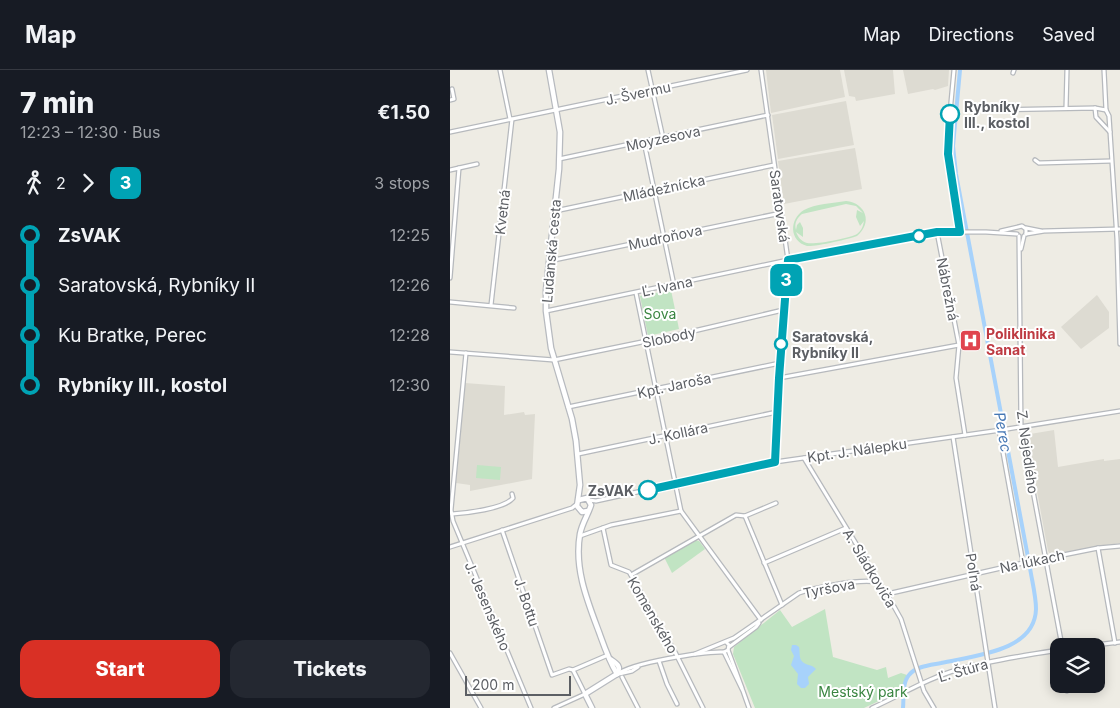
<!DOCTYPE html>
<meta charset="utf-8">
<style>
body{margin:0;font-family:Inter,sans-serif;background:#242831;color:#f1f3f6;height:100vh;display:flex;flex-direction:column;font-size:19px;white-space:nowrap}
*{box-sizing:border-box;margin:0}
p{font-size:16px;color:#9ea1a6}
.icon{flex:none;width:28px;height:28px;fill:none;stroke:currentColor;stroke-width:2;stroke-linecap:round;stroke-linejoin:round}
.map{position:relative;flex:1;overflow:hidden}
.side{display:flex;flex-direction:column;background:#171b24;width:450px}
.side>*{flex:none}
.badge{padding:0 10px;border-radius:8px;font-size:18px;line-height:32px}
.fabs{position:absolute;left:600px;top:568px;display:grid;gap:10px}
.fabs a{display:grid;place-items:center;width:55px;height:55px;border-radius:10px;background:#171b24;box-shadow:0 2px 12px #0003;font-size:25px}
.scale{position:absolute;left:15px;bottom:12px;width:106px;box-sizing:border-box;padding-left:5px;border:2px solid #5c5f64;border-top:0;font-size:14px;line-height:18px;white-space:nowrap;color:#5c5f64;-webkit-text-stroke:4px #fff;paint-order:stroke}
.map>.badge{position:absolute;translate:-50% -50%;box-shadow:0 0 0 2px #fff}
.legs{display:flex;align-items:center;gap:8px;height:55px;padding:0 20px;font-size:16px}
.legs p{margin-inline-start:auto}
.head{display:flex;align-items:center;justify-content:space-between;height:85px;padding:0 20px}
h1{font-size:28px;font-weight:800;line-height:38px}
.action{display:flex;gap:10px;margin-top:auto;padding:10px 20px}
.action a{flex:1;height:58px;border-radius:15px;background:#d93025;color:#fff;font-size:20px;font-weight:800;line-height:58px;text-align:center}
.action a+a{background:#242831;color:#f1f3f6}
ul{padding:0 20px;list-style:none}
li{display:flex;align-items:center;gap:18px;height:50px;font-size:19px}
li i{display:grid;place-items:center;width:8px;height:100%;margin:0 6px;background:currentColor}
li i::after{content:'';width:12px;height:12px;margin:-6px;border:4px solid;border-radius:50%;background:#171b24}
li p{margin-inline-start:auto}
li:first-child i{background:linear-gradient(#0000 50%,currentColor 0)}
li:last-child i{background:linear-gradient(currentColor 50%,#0000 0)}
header{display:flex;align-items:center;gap:30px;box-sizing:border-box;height:70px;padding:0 25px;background:#171b24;border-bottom:1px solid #363941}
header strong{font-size:24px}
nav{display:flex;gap:28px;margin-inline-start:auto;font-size:18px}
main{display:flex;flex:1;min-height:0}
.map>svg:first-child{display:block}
.education{fill:#dddbd2}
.green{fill:#c1e4c3;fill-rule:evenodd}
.water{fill:#a7d2fb}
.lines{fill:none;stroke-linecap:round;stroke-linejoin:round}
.canal{stroke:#a7d2fb;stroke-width:4}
.street-casing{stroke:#b6b9bd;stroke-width:5.5}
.secondary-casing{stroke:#b7babf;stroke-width:7}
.street{stroke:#fff;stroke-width:3}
.secondary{stroke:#fff;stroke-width:4.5}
.line-1-casing{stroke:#fff;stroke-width:11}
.line-1{stroke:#00a3b4;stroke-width:8}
.stop-1-dot{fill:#fff;stroke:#00a3b4;stroke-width:2.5}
.labels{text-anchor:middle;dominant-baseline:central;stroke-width:4;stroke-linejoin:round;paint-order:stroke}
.street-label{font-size:14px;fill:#5c5f64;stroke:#fff}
.stop-label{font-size:14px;font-weight:bold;fill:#5c5f64;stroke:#fff;text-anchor:start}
.park-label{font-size:14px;fill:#3a8541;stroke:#fff}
.health-label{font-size:14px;font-weight:bold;fill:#be3a42;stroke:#fff;text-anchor:start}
.water-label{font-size:15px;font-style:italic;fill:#4778b4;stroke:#fff}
</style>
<header>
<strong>Map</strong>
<nav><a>Map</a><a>Directions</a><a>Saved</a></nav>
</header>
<main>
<section class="side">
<div class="head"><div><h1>7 min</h1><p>12:23 – 12:30 · Bus</p></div><b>€1.50</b></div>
<div class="legs"><svg class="icon" aria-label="walk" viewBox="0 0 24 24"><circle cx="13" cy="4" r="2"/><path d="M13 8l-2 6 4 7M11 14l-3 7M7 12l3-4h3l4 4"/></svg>2<svg class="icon" aria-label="forward" viewBox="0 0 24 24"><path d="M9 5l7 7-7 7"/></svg><b class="badge" style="background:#00a3b4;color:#fff">3</b><p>3 stops</p></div>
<ul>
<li><i style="color:#00a3b4"></i><b>ZsVAK</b><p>12:25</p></li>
<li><i style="color:#00a3b4"></i><span>Saratovská, Rybníky II</span><p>12:26</p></li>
<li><i style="color:#00a3b4"></i><span>Ku Bratke, Perec</span><p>12:28</p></li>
<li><i style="color:#00a3b4"></i><b>Rybníky III., kostol</b><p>12:30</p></li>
</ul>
<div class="action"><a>Start</a><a>Tickets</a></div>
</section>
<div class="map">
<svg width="670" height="638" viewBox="0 0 670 638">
<rect width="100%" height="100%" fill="#eeece4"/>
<g class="education">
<polygon points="316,0 390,0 395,27 321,43"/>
<polygon points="394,0 443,0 445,24 406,31 405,27 399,26"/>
<polygon points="453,0 499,0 498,16 485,20 483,19 458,24"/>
<polygon points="396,31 404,75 328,89 322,45"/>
<polygon points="405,78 412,119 334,134 328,91"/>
<polygon points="647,225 659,242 659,258 631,279 611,257"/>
<polygon points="15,313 55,316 54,345 74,342 75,345 85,344 82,409 20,421 20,415 6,413"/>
<polygon points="604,360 608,397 654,389 654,391 670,389 670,473 604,484 600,484 598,481 577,367 580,364"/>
</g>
<g class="green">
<path d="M396,131C416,133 423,153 407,166C400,169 364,177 357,176C339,171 339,149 354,140C365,134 383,133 396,131ZM396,134L406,136L413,143L407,140L406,147L410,156L414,151C413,156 412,160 407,164C400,168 365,175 357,173C351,171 348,167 346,162L353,167V158L350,152L347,155L346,160C344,153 347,148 352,144Z"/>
<polygon points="221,220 229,259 198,266 190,226"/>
<polygon points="27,395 51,397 50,410 26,408"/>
<polygon points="244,470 249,471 255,479 222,503 214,487"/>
<polygon points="375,539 383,587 427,600 436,597 438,608 451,603 457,605 454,611 452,620 414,638 305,638 283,584 284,577 330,540 342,557"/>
</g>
<path class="water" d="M342,575H346L349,577C350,581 349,586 351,590C355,596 362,594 366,599L358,607L359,614L355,618H351L347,614L348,604L341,595L344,586L341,580Z"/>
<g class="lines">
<path class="canal" d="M453,638C454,628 452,613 459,605C466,596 481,595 491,593C522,586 585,582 586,539C586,526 582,511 580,498L506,104L503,76L510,0"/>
<defs>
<g id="street">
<polyline points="50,0 60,49"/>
<polyline points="198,0 213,68"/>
<polyline points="311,0 338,190 329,308 325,392"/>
<polyline points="504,0 497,75 499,97 509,162"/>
<polyline points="654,0 656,40 659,46 667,169 670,274"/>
<polyline points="563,3 564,0"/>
<polyline points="0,30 4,29 2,19"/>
<polyline points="616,38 617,0"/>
<polyline points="645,38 646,47 660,62"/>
<polyline points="544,40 645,38 656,40"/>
<polyline points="0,62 297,0"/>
<polyline points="194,72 224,215"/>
<polyline points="109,89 318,45"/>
<polyline points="585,90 589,93 661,91"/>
<polyline points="9,98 27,94"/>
<polyline points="0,100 9,98 0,208"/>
<polyline points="105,141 324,95"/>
<polyline points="576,158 591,161"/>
<polyline points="551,161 572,156 576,159 576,164"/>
<polyline points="487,162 509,275 506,308 515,365"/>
<polyline points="576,164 594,161 670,159"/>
<polyline points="569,166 571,357 612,576"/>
<polyline points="571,179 574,166"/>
<polyline points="99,191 331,143"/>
<polyline points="186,223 231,441 311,550"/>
<polyline points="0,232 64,238"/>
<polyline points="41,235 62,49"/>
<polyline points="96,241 338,190 487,162 536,162 567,164"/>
<polyline points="0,282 104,290 231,264 333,240"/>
<polyline points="16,283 1,440 3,451 81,638"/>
<polyline points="329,308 509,275"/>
<polyline points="118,337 330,293"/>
<polyline points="549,360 573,493"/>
<polyline points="503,367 545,638"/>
<polyline points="128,384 327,342"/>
<polyline points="354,388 422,500 427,512 437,524 451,549 474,621 484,638"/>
<polyline points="139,430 146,431 325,392 551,360 670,341"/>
<path d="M2,444C16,443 54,439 63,428L62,424"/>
<polyline points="295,446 332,535"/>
<polyline points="153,458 161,495 179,502 181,505 225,582 253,638"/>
<polyline points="52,460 102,605 119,599 123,600 158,585"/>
<polyline points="130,466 161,455 231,441"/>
<polyline points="0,477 122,438 127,434"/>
<polyline points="648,478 665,573"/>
<polyline points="314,493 396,458"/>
<polyline points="181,505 286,445 295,446 326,433"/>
<polyline points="437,524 573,493 648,478 670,476"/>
<polyline points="276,572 279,575 278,580 292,618"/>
<polyline points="637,576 670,572"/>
<polyline points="279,577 306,557 309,553"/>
<polyline points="274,582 293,621 299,638"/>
<polyline points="0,583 31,638"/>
<path d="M245,584L284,568L349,523C367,517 407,509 427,512"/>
<polyline points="209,591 217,614 227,634"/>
<path d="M168,604C181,593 254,581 274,582L278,580"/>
<polyline points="169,604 182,601 188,597"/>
<polyline points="172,607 188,638"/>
<polyline points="616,614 617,621"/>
<polyline points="104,638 135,624 123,600"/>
<path d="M422,638C451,625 480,607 510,599C542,590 576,585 609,580"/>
</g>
<g id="secondary">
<polyline points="99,0 110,62 109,99 96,220 96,241 101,278 122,349 126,371 130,415 127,436 132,442 138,441"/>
<path d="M129,430L137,428L141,435C138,445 132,453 130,464C124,498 137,530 149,562C154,576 159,591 167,604"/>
<path d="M160,589C166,593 172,596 167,604"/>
<polyline points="142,638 135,624 167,604"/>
</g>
</defs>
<use href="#street" class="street-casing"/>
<use href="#secondary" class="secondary-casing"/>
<use href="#street" class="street"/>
<use href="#secondary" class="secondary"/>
</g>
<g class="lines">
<defs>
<polyline id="line-1" points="198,420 325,392 329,308 338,190 487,162 510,162 498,84 500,44"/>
</defs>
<use href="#line-1" class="line-1-casing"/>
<use href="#line-1" class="line-1"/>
</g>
<defs>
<symbol id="hospital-square" viewBox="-11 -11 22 22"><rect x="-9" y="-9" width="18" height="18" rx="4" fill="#e0444e" stroke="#fff"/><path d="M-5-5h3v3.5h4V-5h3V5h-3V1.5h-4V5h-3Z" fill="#fff"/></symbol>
</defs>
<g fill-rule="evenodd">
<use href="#hospital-square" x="508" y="258" width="25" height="25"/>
</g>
<g class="stop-1-dot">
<circle cx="500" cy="44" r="9"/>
<circle cx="469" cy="166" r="6"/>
<circle cx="331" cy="274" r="6"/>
<circle cx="198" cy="420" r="9"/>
</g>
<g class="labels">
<g class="street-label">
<text transform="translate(188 23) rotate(-12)">J. Švermu</text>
<text transform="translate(213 68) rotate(-12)">Moyzesova</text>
<text transform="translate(214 118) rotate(-12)">Mládežnícka</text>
<text transform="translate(330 136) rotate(82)">Saratovská</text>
<text transform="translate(52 142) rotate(-83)">Kvetná</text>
<text transform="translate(215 167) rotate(-12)">Mudroňova</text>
<text transform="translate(101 181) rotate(-85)">Ludanská cesta</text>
<text transform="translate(217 216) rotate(-12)">Ľ. Ivana</text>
<text transform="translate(498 219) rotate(79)">Nábrežná</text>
<text transform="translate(219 267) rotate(-12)">Slobody</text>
<text transform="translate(224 315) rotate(-12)">Kpt. Jaroša</text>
<text transform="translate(228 363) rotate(-12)">J. Kollára</text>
<text transform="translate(407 380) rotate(-8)">Kpt. J. Nálepku</text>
<text transform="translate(578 382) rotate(82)">Z. Nejedlého</text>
<text transform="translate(582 491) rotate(-12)">Na lúkach</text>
<text transform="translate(420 498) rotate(59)">A. Sládkoviča</text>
<text transform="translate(524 502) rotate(81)">Poľná</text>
<text transform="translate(379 518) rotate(-11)">Tyršova</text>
<text transform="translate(77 532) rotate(71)">J. Bottu</text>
<text transform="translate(38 536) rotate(67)">J. Jesenského</text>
<text transform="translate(203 545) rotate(60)">Komenského</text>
<text transform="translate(513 600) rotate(-16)">Ľ. Štúra</text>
</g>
<g class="stop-label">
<text x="514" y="36">Rybníky<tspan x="514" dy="16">III., kostol</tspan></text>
<text x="342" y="266">Saratovská,<tspan x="342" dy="16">Rybníky II</tspan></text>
<text x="184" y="420" text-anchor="end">ZsVAK</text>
</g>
<g class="park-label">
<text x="210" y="243">Sova</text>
<text x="413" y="621">Mestský park</text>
</g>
<g class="health-label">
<text x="536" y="263">Poliklinika<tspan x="536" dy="16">Sanat</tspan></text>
</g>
<g class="water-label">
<text transform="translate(553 362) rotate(80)">Perec</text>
</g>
</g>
</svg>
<div class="fabs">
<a><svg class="icon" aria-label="layers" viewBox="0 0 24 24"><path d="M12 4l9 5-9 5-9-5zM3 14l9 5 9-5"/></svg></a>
</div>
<div class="scale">200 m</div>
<b class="badge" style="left:336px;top:210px;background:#00a3b4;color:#fff">3</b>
</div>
</main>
